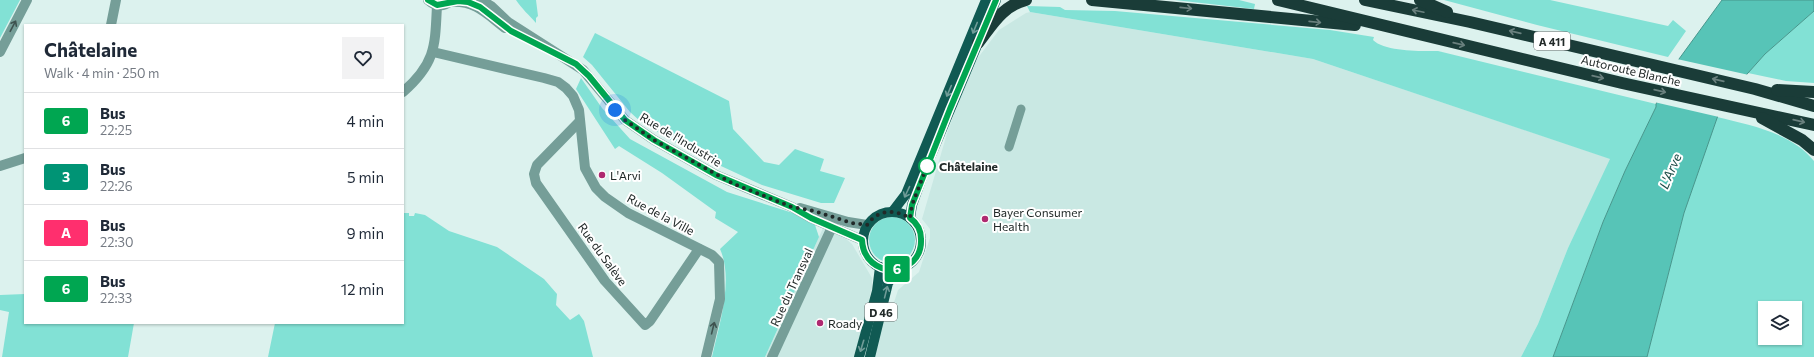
<!DOCTYPE html>
<meta charset="utf-8">
<style>
body{margin:0;font-family:Commissioner,sans-serif;background:#f2f2f3;color:#1f2937;height:100vh;display:flex;flex-direction:column;font-size:15px;white-space:nowrap}
*{box-sizing:border-box;margin:0}
p{font-size:13px;color:#747a83}
.icon{flex:none;width:22px;height:22px;fill:none;stroke:currentColor;stroke-width:2;stroke-linecap:round;stroke-linejoin:round}
.map{position:relative;flex:1;overflow:hidden}
.drawer{position:absolute;left:24px;top:24px;width:380px;height:300px;display:flex;flex-direction:column;background:#fff;border-radius:0px;box-shadow:0 1px 3px #0004}
.drawer>*{flex:none}
.badge{padding:0 8px;border-radius:3px;font-size:14px;line-height:26px}
.fabs{position:absolute;left:1758px;top:301px;display:grid;gap:8px}
.fabs a{display:grid;place-items:center;width:44px;height:44px;border-radius:0px;background:#fff;box-shadow:0 1px 3px #0004;font-size:20px}
.you{position:absolute;width:20px;height:20px;margin:-10px;border:3px solid #fff;border-radius:50%;background:#1a73e8;box-shadow:0 0 0 6px #1a73e833}
.map>.badge{position:absolute;translate:-50% -50%;box-shadow:0 0 0 2px #fff}
.round{display:grid;place-items:center;flex:none;width:42px;height:42px;border-radius:0px;background:#f2f2f3}
.overview{display:flex;align-items:center;justify-content:space-between;height:68px;padding:0 20px}
h1{font-size:19px;font-weight:700;line-height:30px}
ul{padding:0;list-style:none}
li{display:flex;align-items:center;gap:12px;height:56px;padding:0 20px;border-top:1px solid #e0e1e3}
li div{flex:1}
li b{display:block;font-size:15px}
li em{font-style:normal}
li .badge{min-width:44px;font-weight:700;text-align:center}
.map>svg:first-child{display:block}
.built{fill:#c9e8e3}
.green{fill:#82e1d5;fill-rule:evenodd}
.water{fill:#57c4b7;stroke:#47968c}
.pier{fill:#dcf2ee}
.lines{fill:none;stroke-linecap:round;stroke-linejoin:round}
.pedestrian{stroke:#759e98;stroke-width:9}
.minor{stroke:#759e98;stroke-width:10}
.tertiary{stroke:#759e98;stroke-width:10}
.primary{stroke:#105a53;stroke-width:10}
.motorway{stroke:#1a3c38;stroke-width:12}
.oneway{stroke:#6a807e}
.oneway2{stroke:#3e524f}
.oneway3{stroke:#709c98}
.line-casing{stroke:#fff;stroke-width:9}
.line{stroke:#00a651;stroke-width:6}
.walk{stroke:#212928;stroke-width:4;stroke-dasharray:0 7.2}
.stop-dot{fill:#fff;stroke:#00a651;stroke-width:2}
.poi-dot{fill:#af2970;stroke:#fff;stroke-width:1.5}
.labels{text-anchor:middle;dominant-baseline:central;stroke-width:4;stroke-linejoin:round;paint-order:stroke}
.shield{fill:#fff;stroke:#646968;stroke-width:1}
.shield-label{font-size:11px;font-weight:bold;fill:#212928}
.street-label{font-size:12px;fill:#212928;stroke:#fff}
.stop-label{font-size:12px;font-weight:bold;fill:#212928;stroke:#fff;text-anchor:start}
.poi-label{font-size:12px;fill:#212928;stroke:#fff;text-anchor:start}
.water-label{font-size:13px;font-style:italic;fill:#1a4a45;stroke:#fff}
</style>
<div class="map">
<svg width="1814" height="357" viewBox="0 0 1814 357">
<rect width="100%" height="100%" fill="#dcf2ee"/>
<polygon class="built" points="1030,12 1313,59 1611,159 1568,248 1538,324 1521,357 765,357 823,228 846,239 852,244 872,278 872,287 866,314 888,321 898,290 919,272 930,238 930,229 922,219 948,130 974,63 999,30 1026,13"/>
<g class="green">
<polygon points="0,0 20,0 0,38"/>
<path d="M516,0H536L538,16L536,18V23C529,15 522,9 516,0Z"/>
<polygon points="1175,0 1239,0 1255,4 1254,9"/>
<polygon points="1444,0 1550,0 1668,26 1673,20 1686,31 1668,57 1537,25"/>
<path d="M1027,6L1060,7L1065,10L1115,11L1330,30L1374,37L1373,40C1385,52 1421,51 1438,51L1656,104V107L1625,171L1603,222L1553,357H1521L1538,324L1568,248L1610,159L1313,59L1030,12Z"/>
<polygon points="1814,11 1814,83 1786,81 1748,73 1765,54"/>
<polygon points="595,33 729,101 733,129 764,162 779,165 795,149 824,159 820,171 845,178 834,203 821,203 762,185 708,160 671,140 641,122 630,112 592,65 583,57"/>
<path d="M581,78L602,108L630,139L727,192L793,213L815,225L819,237L765,357H712C719,325 734,280 720,249L738,232L715,218L716,212L662,173L619,146L615,149L576,89Z"/>
<path d="M1717,117C1750,125 1792,133 1814,161V357H1647L1684,213ZM1765,308H1795V338H1765Z"/>
<polygon points="403,213 409,213 409,216 414,216 415,213 425,215 449,231 497,247 544,279 557,294 556,305 570,320 579,314 584,321 593,357 268,357 275,323 403,323"/>
<circle cx="892" cy="240" r="23"/>
<polygon points="25,294 25,323 134,323 128,357 2,357 9,312 0,310 0,295"/>
</g>
<polygon class="water" points="1722,0 1814,0 1814,11 1765,54 1723,101 1684,213 1647,357 1553,357 1603,222 1625,171 1656,107 1656,104 1679,59"/>
<polygon class="pier" points="1677,59 1749,75 1725,102 1719,117 1654,102"/>
<g class="lines">
<polyline class="pedestrian" points="1009,147 1021,109"/>
<g class="minor">
<polyline points="111,25 116,0"/>
<polyline points="0,52 27,0"/>
<polyline points="433,52 544,78 558,82 566,88 573,96 579,110 585,168 596,188 605,197 628,213 712,255 719,262 720,299 706,357"/>
<path d="M403,92C436,63 435,46 437,5"/>
<polyline points="580,121 537,165 534,174 536,183 605,281 645,325 650,321 699,249"/>
<polyline points="0,166 25,158"/>
<polyline points="772,357 832,227"/>
</g>
<g class="tertiary">
<path d="M428,0C436,7 444,7 452,0"/>
<polyline points="481,0 491,6 508,22 583,70 625,120 654,140 716,175 792,207 811,218 862,240"/>
<path d="M450,2C475,0 487,14 505,28"/>
<polyline points="800,208 848,222 867,225"/>
</g>
<g class="primary">
<polyline points="893,211 906,194 986,0"/>
<circle cx="892" cy="241" r="29"/>
<polyline points="910,218 912,205 924,172 996,0"/>
<polyline points="859,357 877,291 880,267"/>
<polyline points="870,357 888,283 898,269"/>
</g>
<g class="motorway">
<polyline points="1092,0 1355,25"/>
<polyline points="1278,0 1622,83 1814,125"/>
<polyline points="1365,0 1470,22 1755,89 1814,106"/>
<polyline points="1420,0 1447,12"/>
<path d="M978,43C992,25 1002,6 1026,0"/>
<polyline points="1777,90 1814,92"/>
<polyline points="1762,118 1802,140 1814,150"/>
</g>
</g>
<defs><path id="oneway-shaft" d="M-6 0H5M1.5-3L5.5 0L1.5 3" fill="none" stroke-width="1.6" stroke-linecap="round" stroke-linejoin="round"/></defs>
<g class="oneway">
<use href="#oneway-shaft" transform="translate(1186 8) rotate(6)"/>
<use href="#oneway-shaft" transform="translate(1418 11) rotate(-168)"/>
<use href="#oneway-shaft" transform="translate(1315 22) rotate(6)"/>
<use href="#oneway-shaft" transform="translate(1515 32) rotate(-167)"/>
<use href="#oneway-shaft" transform="translate(1459 44) rotate(13)"/>
<use href="#oneway-shaft" transform="translate(1598 77) rotate(13)"/>
<use href="#oneway-shaft" transform="translate(1718 80) rotate(-167)"/>
<use href="#oneway-shaft" transform="translate(1660 91) rotate(13)"/>
<use href="#oneway-shaft" transform="translate(1799 121) rotate(13)"/>
</g>
<g class="oneway2">
<use href="#oneway-shaft" transform="translate(13 26) rotate(-62)"/>
<use href="#oneway-shaft" transform="translate(713 328) rotate(-76)"/>
</g>
<g class="oneway3">
<use href="#oneway-shaft" transform="translate(975 28) rotate(112)"/>
<use href="#oneway-shaft" transform="translate(949 91) rotate(113)"/>
<use href="#oneway-shaft" transform="translate(907 192) rotate(115)"/>
<use href="#oneway-shaft" transform="translate(886 292) rotate(-76)"/>
<use href="#oneway-shaft" transform="translate(862 346) rotate(107)"/>
</g>
<g class="lines">
<defs>
<path id="line" d="M428,0L437,5L458,1L468,2L480,7L511,31L576,64L589,76L625,120L654,140L716,175L792,207L811,218L862,240C864,281 923,278 921,239C921,230 917,223 910,218L912,205L950,109L996,0"/>
</defs>
<use href="#line" class="line-casing"/>
<use href="#line" class="line"/>
<path class="walk" d="M615,110L625,120L654,140L734,184L792,207L814,211L852,223L867,225C878,209 894,209 910,218L912,205L927,166"/>
</g>
<circle class="stop-dot" cx="927" cy="166" r="8"/>
<g class="poi-dot">
<circle cx="602" cy="175" r="4"/>
<circle cx="985" cy="219" r="4"/>
<circle cx="820" cy="323" r="4"/>
</g>
<g class="labels">
<g class="shield">
<rect x="1534" y="32" width="36" height="18" rx="3"/>
<rect x="865" y="303" width="32" height="18" rx="3"/>
</g>
<g class="shield-label">
<text x="1552" y="41">A 411</text>
<text x="881" y="312">D 46</text>
</g>
<g class="street-label">
<text transform="translate(1631 70) rotate(13)">Autoroute Blanche</text>
<text transform="translate(681 139) rotate(31)">Rue de l'Industrie</text>
<text transform="translate(661 214) rotate(28)">Rue de la Ville</text>
<text transform="translate(603 254) rotate(54)">Rue du Salève</text>
<text transform="translate(791 287) rotate(-65)">Rue du Transval</text>
</g>
<g class="stop-label">
<text x="939" y="166">Châtelaine</text>
</g>
<g class="poi-label">
<text x="610" y="175">L'Arvi</text>
<text x="993" y="212">Bayer Consumer<tspan x="993" dy="14">Health</tspan></text>
<text x="828" y="323">Roady</text>
</g>
<g class="water-label">
<text transform="translate(1670 171) rotate(-67)">L'Arve</text>
</g>
</g>
</svg>
<div class="fabs">
<a><svg class="icon" aria-label="layers" viewBox="0 0 24 24"><path d="M12 4l9 5-9 5-9-5zM3 14l9 5 9-5"/></svg></a>
</div>
<div class="you" style="left:615px;top:110px"></div>
<b class="badge" style="left:897px;top:269px;background:#00a651;color:#fff">6</b>
<section class="drawer">
<div class="overview"><div><h1>Châtelaine</h1><p>Walk · 4 min · 250 m</p></div><a class="round"><svg class="icon" aria-label="heart" viewBox="0 0 24 24"><path d="M12 20l-8-8c-3-5 5-10 8-4 3-6 11-1 8 4z"/></svg></a></div>
<ul>
<li><span class="badge" style="background:#00a651;color:#fff">6</span><div><b>Bus</b><p>22:25</p></div><em>4 min</em></li>
<li><span class="badge" style="background:#009475;color:#fff">3</span><div><b>Bus</b><p>22:26</p></div><em>5 min</em></li>
<li><span class="badge" style="background:#ff2f6e;color:#fff">A</span><div><b>Bus</b><p>22:30</p></div><em>9 min</em></li>
<li><span class="badge" style="background:#00a651;color:#fff">6</span><div><b>Bus</b><p>22:33</p></div><em>12 min</em></li>
</ul>
</section>
</div>
